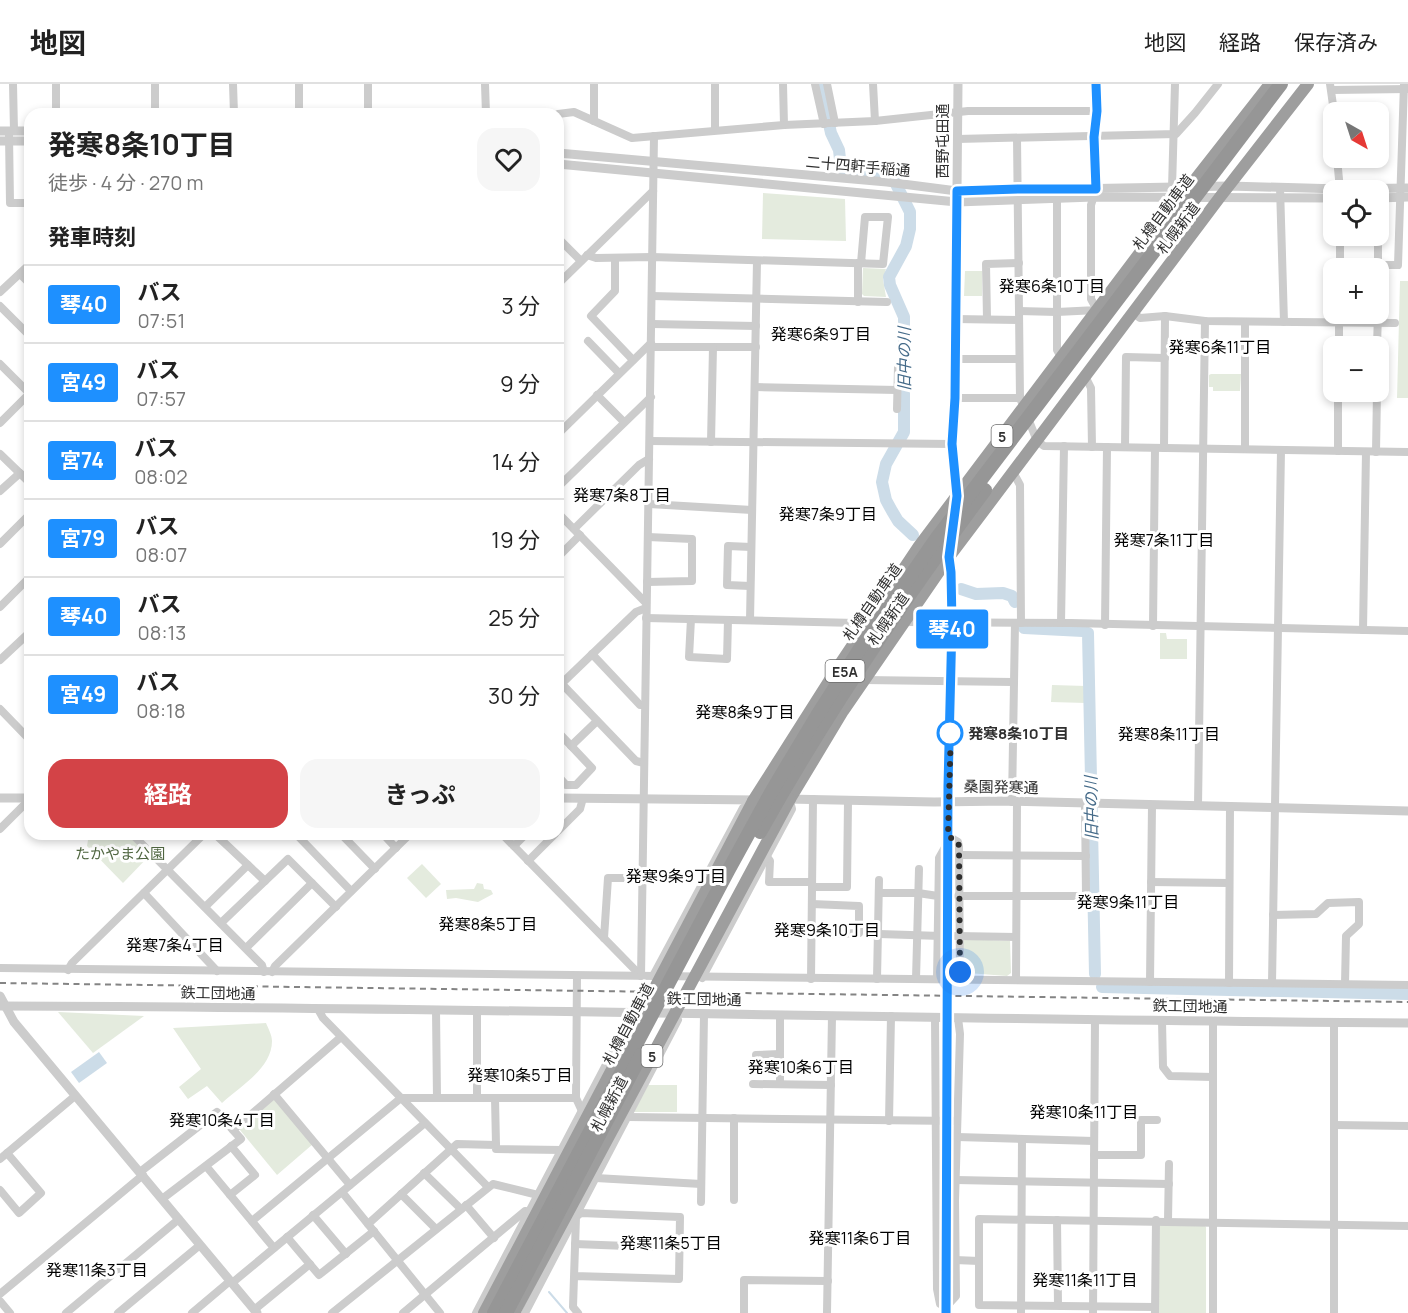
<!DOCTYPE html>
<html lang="ja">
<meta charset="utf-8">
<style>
body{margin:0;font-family:Manrope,"Noto Sans JP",sans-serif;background:#f6f6f6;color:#222;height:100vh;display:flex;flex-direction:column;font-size:22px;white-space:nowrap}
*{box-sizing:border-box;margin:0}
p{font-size:20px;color:#767676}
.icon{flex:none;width:33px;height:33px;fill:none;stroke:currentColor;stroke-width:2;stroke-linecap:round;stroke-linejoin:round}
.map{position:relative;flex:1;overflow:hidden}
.details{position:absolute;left:24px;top:24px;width:540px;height:732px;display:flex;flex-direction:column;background:#fff;border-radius:18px;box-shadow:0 3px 9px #0003}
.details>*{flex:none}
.badge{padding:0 12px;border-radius:4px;font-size:21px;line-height:39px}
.needle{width:39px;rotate:141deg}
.fabs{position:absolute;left:1323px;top:18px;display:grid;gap:12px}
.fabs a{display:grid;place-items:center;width:66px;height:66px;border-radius:12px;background:#fff;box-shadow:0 3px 9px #0003;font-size:30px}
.you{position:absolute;width:30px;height:30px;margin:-15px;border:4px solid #fff;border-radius:50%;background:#1a73e8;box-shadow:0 0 0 9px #1a73e833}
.map>.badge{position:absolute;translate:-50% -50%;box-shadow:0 0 0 3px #fff}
h2{padding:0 24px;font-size:22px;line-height:54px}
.round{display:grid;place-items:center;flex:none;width:63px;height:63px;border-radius:18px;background:#f6f6f6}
.head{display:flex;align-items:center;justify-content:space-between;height:102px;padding:0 24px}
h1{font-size:28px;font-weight:700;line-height:45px}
.button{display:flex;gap:12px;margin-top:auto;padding:12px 24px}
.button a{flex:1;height:69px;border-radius:18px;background:#d34347;color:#fff;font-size:24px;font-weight:700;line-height:69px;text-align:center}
.button a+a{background:#f6f6f6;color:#222}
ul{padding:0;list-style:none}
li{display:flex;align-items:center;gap:18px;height:78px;padding:0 24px;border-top:2px solid #e0e0e0}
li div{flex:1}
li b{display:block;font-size:22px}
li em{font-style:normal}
li .badge{min-width:66px;font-weight:700;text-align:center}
header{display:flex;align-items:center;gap:36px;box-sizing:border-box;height:84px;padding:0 30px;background:#fff;border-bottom:2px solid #e0e0e0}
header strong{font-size:28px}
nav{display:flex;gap:33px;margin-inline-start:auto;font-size:21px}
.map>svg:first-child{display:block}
.green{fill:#e4ebde}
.water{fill:#ccdce8}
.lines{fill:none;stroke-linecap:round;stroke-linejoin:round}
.stream{stroke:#ccdce8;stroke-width:2}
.river{stroke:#ccdce8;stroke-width:12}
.minor{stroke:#ccc;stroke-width:8}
.tertiary{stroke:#ccc;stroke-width:9}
.trunk{stroke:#9e9e9e;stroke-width:12}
.rail{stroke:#848484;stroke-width:2;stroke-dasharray:6 4.5;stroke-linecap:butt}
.tertiary-bridge{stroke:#ccc;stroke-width:9}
.trunk-bridge{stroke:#9e9e9e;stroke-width:12}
.motorway-bridge{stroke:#969696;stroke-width:14}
.line-casing{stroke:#fff;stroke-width:14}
.line{stroke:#1e90ff;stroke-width:9}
.walk{stroke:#2f2f2f;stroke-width:6;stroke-dasharray:0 10.8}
.stop-dot{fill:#fff;stroke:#1e90ff;stroke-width:3}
.labels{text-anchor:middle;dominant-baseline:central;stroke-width:6;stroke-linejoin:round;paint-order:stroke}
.shield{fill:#fff;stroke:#6d6d6d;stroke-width:1.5}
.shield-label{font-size:14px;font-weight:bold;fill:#2f2f2f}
.street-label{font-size:15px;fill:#2f2f2f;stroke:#fff}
.stop-label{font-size:15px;font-weight:bold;fill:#2f2f2f;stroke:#fff;text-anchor:start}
.park-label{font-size:15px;fill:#506641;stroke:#fff}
.neighbourhood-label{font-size:16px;fill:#000;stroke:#fff}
.water-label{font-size:16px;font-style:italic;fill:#456b89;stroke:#fff}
</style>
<header>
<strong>地図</strong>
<nav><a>地図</a><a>経路</a><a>保存済み</a></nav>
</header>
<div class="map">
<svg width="1408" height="1229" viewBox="0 0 1408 1229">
<rect width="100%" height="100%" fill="#fff"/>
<g class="green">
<polygon points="763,109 845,115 846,157 762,155"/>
<polygon points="863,184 886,185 883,195 886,213 864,212 862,210"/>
<polygon points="965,187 982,187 982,212 964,212"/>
<polygon points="1400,197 1408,197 1408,314 1397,314"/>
<polygon points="1211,290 1241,290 1240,307 1213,307 1213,303 1209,303 1209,291"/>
<polygon points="1160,549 1166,549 1167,555 1187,555 1187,575 1160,575"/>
<polygon points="1052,601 1086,602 1086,619 1051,618"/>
<polygon points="89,750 127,750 149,772 123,799 87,762"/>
<polygon points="422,780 441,800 426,814 407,794"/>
<polygon points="477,799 483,800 484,805 491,806 493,810 478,818 456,814 447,815 446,806 474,805"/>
<polygon points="965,855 1010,857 1011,889 1007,892 968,889 964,885 963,857"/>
<polygon points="58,928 144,932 93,969"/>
<path d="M266,939C268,944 272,951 272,957C272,984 241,1002 222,1019L207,1002L188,1015L179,1003L201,985L173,944Z"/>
<polygon points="648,1001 677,1001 677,1028 634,1028"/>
<polygon points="274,1015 313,1060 277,1091 240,1046 240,1044"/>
<polygon points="1161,1141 1204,1141 1206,1143 1206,1229 1158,1229 1158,1143"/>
</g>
<polygon class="water" points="99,968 107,979 79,999 71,988"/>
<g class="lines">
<polyline class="stream" points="549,1208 567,1229"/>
<g class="river">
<polyline points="820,0 831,49 839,66 841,84 846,86 890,88 910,128 910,145 906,162 889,193 890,201 904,233 904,348 886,380 882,398 886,416 892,427 898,437 913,451"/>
<polyline points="961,505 976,510 1003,509 1012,512 1015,518"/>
<polyline points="1024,544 1083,547 1088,549 1095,890"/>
<polyline points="1102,903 1408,910"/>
</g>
<g class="minor">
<polyline points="13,0 14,47"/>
<polyline points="155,0 155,30"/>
<polyline points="233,0 234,30"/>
<polyline points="485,0 486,30"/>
<polyline points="594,0 594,37"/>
<polyline points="715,0 715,46"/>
<polyline points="783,0 784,41"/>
<polyline points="815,0 824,40"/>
<polyline points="827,0 835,39"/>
<polyline points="873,0 875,37"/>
<polyline points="1330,0 1334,28"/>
<polyline points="1332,6 1408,5"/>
<polyline points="56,30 56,0"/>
<polyline points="299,30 299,0"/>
<polyline points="368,30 368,0"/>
<polyline points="558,30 574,28 632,54 784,41 875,37 968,27 1097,27"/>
<polyline points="9,51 10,119 30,119"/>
<polyline points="1017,54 1020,314 1037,357 1044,362 1408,368"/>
<polyline points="957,55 1176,50 1195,29 1218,0"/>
<polyline points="1337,74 1340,106"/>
<polyline points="1280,103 1284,238"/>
<polyline points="1172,104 1175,0"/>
<polyline points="30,113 30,137"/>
<polyline points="1057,115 1057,266 1061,273"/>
<polyline points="1378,141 1379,110"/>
<polyline points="558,154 581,177"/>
<polyline points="587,171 596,174 652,173 883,180 888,133 865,133 861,179"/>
<polyline points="615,174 615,207 591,232 633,276"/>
<polyline points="1378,181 1398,181 1404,0"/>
<polyline points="1378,183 1378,152"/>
<polyline points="1340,184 1340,152"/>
<polyline points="20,190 30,200"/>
<polyline points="558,200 653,107"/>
<polyline points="0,208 30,180"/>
<polyline points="652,212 887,218"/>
<polyline points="858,218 858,179"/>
<polyline points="0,222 30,252"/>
<polyline points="1019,227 1057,228 1097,226 1091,215 1091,121 1096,105 1094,53 1097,27 1096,0"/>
<polyline points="1133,229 1140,234 1165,232 1205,237 1395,239"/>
<polyline points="955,235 1019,236"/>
<polyline points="987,235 986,180 1019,179"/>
<polyline points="652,240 756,242"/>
<polyline points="588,257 619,289"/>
<polyline points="1339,262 1339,230"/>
<polyline points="1377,262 1378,230"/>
<polyline points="651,263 756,263"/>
<polyline points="955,275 1019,275"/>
<polyline points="0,280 30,310"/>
<polyline points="1085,292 1091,304 1092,363"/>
<polyline points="755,303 897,306"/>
<polyline points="597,311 624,338"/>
<polyline points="955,314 1020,314"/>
<polyline points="897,325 898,283"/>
<polyline points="0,339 30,309"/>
<polyline points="558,350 651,259"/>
<polyline points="650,357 953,360"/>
<polyline points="711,358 713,263"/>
<polyline points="1125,363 1126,273 1165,274"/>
<polyline points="1164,364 1165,232"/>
<polyline points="1245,365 1245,238"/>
<polyline points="1338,367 1338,308"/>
<polyline points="1376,368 1377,308"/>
<polyline points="0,370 30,399"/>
<polyline points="1013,388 1020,401 1021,539"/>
<polyline points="558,403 651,313"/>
<polyline points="0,407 20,389"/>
<polyline points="649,420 752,426"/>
<polyline points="558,429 646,519"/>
<polyline points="574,445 639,381 649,375"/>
<polyline points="0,460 30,430"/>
<polyline points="558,473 580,451"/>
<polyline points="647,498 692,497 692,455 648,453"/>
<polyline points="750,502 727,501 728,462 751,463"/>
<polyline points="0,523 30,493"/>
<polyline points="646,534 856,539 866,542"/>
<polyline points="691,535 689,573 727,575 728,536"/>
<polyline points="750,536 757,177"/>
<polyline points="903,538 1071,539 1408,547"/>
<polyline points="1061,539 1064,362"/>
<polyline points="1105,541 1107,363"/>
<polyline points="1153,542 1155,364"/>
<polyline points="1363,546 1366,368"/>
<polyline points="592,570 640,621 645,621"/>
<polyline points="0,576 30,548"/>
<polyline points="864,596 1013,598"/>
<polyline points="562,600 636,677 644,679"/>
<polyline points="558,603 636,528 646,524"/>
<polyline points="0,625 30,656"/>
<polyline points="558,648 592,684 576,701 566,701 558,692"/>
<polyline points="571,662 597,637"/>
<polyline points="1012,718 1015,539"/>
<polyline points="1198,722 1205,237"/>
<polyline points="0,745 30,715"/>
<polyline points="558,747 580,725 583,714"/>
<polyline points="132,750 262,881 264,888"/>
<polyline points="215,750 265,797"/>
<polyline points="296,750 351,807"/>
<polyline points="341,750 375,785"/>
<polyline points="383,750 396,764"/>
<polyline points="502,750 641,892"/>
<polyline points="948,752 958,758 959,763 960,895"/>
<polyline points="514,762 526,750"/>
<polyline points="959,771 1086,772"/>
<polyline points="767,773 770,777 769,798 812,798"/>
<polyline points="528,777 555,750"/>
<polyline points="1151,798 1229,799"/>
<polyline points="812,803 847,803 848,717"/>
<polyline points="144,809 217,887"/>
<polyline points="879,809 918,809 938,812"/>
<polyline points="958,812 1086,812 1085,720"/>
<polyline points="205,823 248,781"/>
<polyline points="1273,831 1316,830 1328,819 1359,818 1359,840 1346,852 1345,900"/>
<polyline points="221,839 288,775 336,823"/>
<polyline points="879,850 941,852"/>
<polyline points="812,851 859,849 859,822 812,820"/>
<polyline points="956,852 1016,853"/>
<polyline points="604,854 608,794 644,794"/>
<polyline points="246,864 312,799"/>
<polyline points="0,884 1408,901"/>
<polyline points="68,886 72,879 204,750"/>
<polyline points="272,888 275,882 410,750"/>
<polyline points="577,892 576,1014 582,1027"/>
<polyline points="641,892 654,52"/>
<polyline points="653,892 743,724 750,719"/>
<polyline points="702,894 792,725 790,717"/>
<polyline points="811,895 813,715"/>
<polyline points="877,895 879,796"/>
<polyline points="916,895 919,785"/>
<polyline points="937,895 939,774 948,758"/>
<polyline points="1016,896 1017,718"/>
<polyline points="1150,898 1152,721"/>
<polyline points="1229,899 1230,722"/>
<polyline points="1272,899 1281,366"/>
<polyline points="318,925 323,934 488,1103"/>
<polyline points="436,926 437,1014"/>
<polyline points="477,927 477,1014"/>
<polyline points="780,931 780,1000"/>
<polyline points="935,934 937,1205 940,1220 946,1223 956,1212 955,1116 960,950 958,934"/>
<polyline points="1162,937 1163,983 1170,992 1213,993"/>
<polyline points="1213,938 1213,1229"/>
<polyline points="1334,938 1334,1229"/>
<polyline points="756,971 780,970"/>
<polyline points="753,1000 831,1001"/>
<polyline points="274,1010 350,1101"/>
<polyline points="495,1014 496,1061"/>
<polyline points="628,1033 957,1037"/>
<polyline points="889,1037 891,932"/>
<polyline points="1334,1041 1408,1042"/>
<polyline points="233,1046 341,953"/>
<polyline points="957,1053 1094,1057"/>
<polyline points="1094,1071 1141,1071 1141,1036 1157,1036"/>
<polyline points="0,1075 75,1012"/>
<polyline points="206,1082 274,1164"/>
<polyline points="140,1088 217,1028 241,1055 162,1115"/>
<polyline points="424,1089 461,1125"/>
<polyline points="596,1094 701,1100"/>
<polyline points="956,1096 1169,1100"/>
<polyline points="0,1106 19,1129 41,1109 7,1069"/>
<polyline points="342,1108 440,1229"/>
<polyline points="401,1110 436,1145"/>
<polyline points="230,1111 255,1091 231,1062"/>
<polyline points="734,1116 734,1034"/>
<polyline points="701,1118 704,930"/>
<polyline points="466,1121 494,1154"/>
<polyline points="313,1131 346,1170"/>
<polyline points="1057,1136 1058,1221"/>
<polyline points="1168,1136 1169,1080"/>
<polyline points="252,1137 401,1014 576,1014"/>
<polyline points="368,1140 457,1060 496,1061 496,1065 562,1066"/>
<polyline points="287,1153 319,1191 374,1147"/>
<polyline points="575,1160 653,1163"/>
<polyline points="955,1176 979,1177"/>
<polyline points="574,1192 679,1195 680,1133 581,1129 576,1133 573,1223 578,1229"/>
<polyline points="232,1199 425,1039"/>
<polyline points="0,1210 143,1091"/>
<polyline points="0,1217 10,1229"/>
<path d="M1155,1223L979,1221V1135C1122,1136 1265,1139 1408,1142"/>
<polyline points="254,1226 310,1180"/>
<polyline points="66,1229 179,1135"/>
<polyline points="118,1229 200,1161"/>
<polyline points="192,1229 230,1197"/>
<polyline points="332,1229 493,1100 538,1111"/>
<polyline points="403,1229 525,1127 529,1128"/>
<polyline points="476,1229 633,929"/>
<polyline points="525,1229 678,936"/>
<polyline points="744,1229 744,1196 828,1197"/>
<polyline points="827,1229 832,932"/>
<polyline points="1021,1229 1022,1055"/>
<polyline points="1093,1229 1095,936"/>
<polyline points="1155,1229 1156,1136"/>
</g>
<g class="tertiary">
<polyline points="0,47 30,47"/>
<polyline points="0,57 30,57"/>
<polyline points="558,69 887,98 957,107 1229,102 1340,105 1408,104"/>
<polyline points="558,80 957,118 1094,113 1334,114"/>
<polyline points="1378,114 1408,113"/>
<polyline points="957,414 953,360 955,314 958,0"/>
<polyline points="0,714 30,714"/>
<polyline points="558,714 758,716"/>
<polyline points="787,715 934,718 1007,717 1408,727"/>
<polyline points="948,762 952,539 949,470"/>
<polyline points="0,912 14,938 257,1229"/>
<path d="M0,922C469,923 939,936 1408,939"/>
<polyline points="946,1229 946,1208"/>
</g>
<g class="trunk">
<polyline points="790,715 843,627 949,473 1220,113 1308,0"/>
<polyline points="753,717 840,580 919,462 1197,93 1270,0"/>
</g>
<polyline class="rail" points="0,899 1408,918"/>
<polyline class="tertiary-bridge" points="946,1208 948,762"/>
<g class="trunk-bridge">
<polyline points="484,1229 753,717"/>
<polyline points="514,1229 790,715"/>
</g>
<g class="motorway-bridge">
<path d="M760,748C827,628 903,516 985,406"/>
<polyline points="494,1229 728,787 773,705 818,630 861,563 936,455 1281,0"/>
<polyline points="506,1229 641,971"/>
</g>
</g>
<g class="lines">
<defs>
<polyline id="line" points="946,1229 948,702 952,539 951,488 949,473 957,412 952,360 955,314 957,107 1018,105 1096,105 1094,53 1097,27 1096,0"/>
</defs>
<use href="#line" class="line-casing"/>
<use href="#line" class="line"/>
<polyline class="walk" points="950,649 951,643 948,752 958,758 959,762 960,888"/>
</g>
<circle class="stop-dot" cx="950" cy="649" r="12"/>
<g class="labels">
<g class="shield">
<rect x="991.5" y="341" width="21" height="22" rx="4.5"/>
<rect x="825.5" y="576" width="39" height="22" rx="4.5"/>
<rect x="641.5" y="961" width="21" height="22" rx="4.5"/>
</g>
<g class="shield-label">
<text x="1002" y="352">5</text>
<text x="845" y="587">E5A</text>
<text x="652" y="972">5</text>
</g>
<g class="street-label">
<text transform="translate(942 57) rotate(-90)">西野屯田通</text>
<text transform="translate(858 82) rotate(5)">二十四軒手稲通</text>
<text transform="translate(1163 128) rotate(-53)">札樽自動車道</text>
<text transform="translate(1178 144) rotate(-53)">札幌新道</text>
<text transform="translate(872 518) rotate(-55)">札樽自動車道</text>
<text transform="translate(888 535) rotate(-55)">札幌新道</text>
<text transform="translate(1001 703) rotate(1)">桑園発寒通</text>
<text transform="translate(218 909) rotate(1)">鉄工団地通</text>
<text transform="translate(704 915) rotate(1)">鉄工団地通</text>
<text transform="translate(1190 922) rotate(1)">鉄工団地通</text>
<text transform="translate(628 940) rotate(-62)">札樽自動車道</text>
<text transform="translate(609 1020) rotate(-62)">札幌新道</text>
</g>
<g class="stop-label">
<text x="968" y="649">発寒8条10丁目</text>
</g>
<g class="park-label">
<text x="120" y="769">たかやま公園</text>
</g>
<g class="neighbourhood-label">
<text x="1052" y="202">発寒6条10丁目</text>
<text x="821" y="250">発寒6条9丁目</text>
<text x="1220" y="263">発寒6条11丁目</text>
<text x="622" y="411">発寒7条8丁目</text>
<text x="828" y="430">発寒7条9丁目</text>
<text x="1164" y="456">発寒7条11丁目</text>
<text x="745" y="628">発寒8条9丁目</text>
<text x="1169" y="650">発寒8条11丁目</text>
<text x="676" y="792">発寒9条9丁目</text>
<text x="1128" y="818">発寒9条11丁目</text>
<text x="488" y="840">発寒8条5丁目</text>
<text x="827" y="846">発寒9条10丁目</text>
<text x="175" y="861">発寒7条4丁目</text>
<text x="801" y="983">発寒10条6丁目</text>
<text x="520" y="991">発寒10条5丁目</text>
<text x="1084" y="1028">発寒10条11丁目</text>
<text x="222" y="1036">発寒10条4丁目</text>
<text x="860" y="1154">発寒11条6丁目</text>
<text x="671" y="1159">発寒11条5丁目</text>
<text x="97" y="1186">発寒11条3丁目</text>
<text x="1085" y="1196">発寒11条11丁目</text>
</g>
<g class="water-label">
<text transform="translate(904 275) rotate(-90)">旧中の川</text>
<text transform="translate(1091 724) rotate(-91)">旧中の川</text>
</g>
</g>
</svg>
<div class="fabs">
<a><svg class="needle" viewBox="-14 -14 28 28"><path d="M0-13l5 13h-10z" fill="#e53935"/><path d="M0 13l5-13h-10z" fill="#767676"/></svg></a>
<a><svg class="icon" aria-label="locate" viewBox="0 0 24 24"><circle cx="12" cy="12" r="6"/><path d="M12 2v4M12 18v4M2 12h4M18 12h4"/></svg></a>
<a>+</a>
<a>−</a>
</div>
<div class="you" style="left:960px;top:888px"></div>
<b class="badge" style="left:952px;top:545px;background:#1e90ff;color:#fff">琴40</b>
<section class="details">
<div class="head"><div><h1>発寒8条10丁目</h1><p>徒歩 · 4 分 · 270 m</p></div><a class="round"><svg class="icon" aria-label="heart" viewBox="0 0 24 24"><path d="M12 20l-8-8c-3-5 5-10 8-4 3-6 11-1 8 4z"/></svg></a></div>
<h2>発車時刻</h2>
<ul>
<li><span class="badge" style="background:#1e90ff;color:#fff">琴40</span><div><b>バス</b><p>07:51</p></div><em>3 分</em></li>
<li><span class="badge" style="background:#1e90ff;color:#fff">宮49</span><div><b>バス</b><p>07:57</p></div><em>9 分</em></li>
<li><span class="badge" style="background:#1e90ff;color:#fff">宮74</span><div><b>バス</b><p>08:02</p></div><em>14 分</em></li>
<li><span class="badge" style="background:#1e90ff;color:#fff">宮79</span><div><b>バス</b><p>08:07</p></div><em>19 分</em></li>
<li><span class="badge" style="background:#1e90ff;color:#fff">琴40</span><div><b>バス</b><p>08:13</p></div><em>25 分</em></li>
<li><span class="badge" style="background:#1e90ff;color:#fff">宮49</span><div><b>バス</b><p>08:18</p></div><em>30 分</em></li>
</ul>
<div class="button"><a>経路</a><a>きっぷ</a></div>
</section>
</div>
